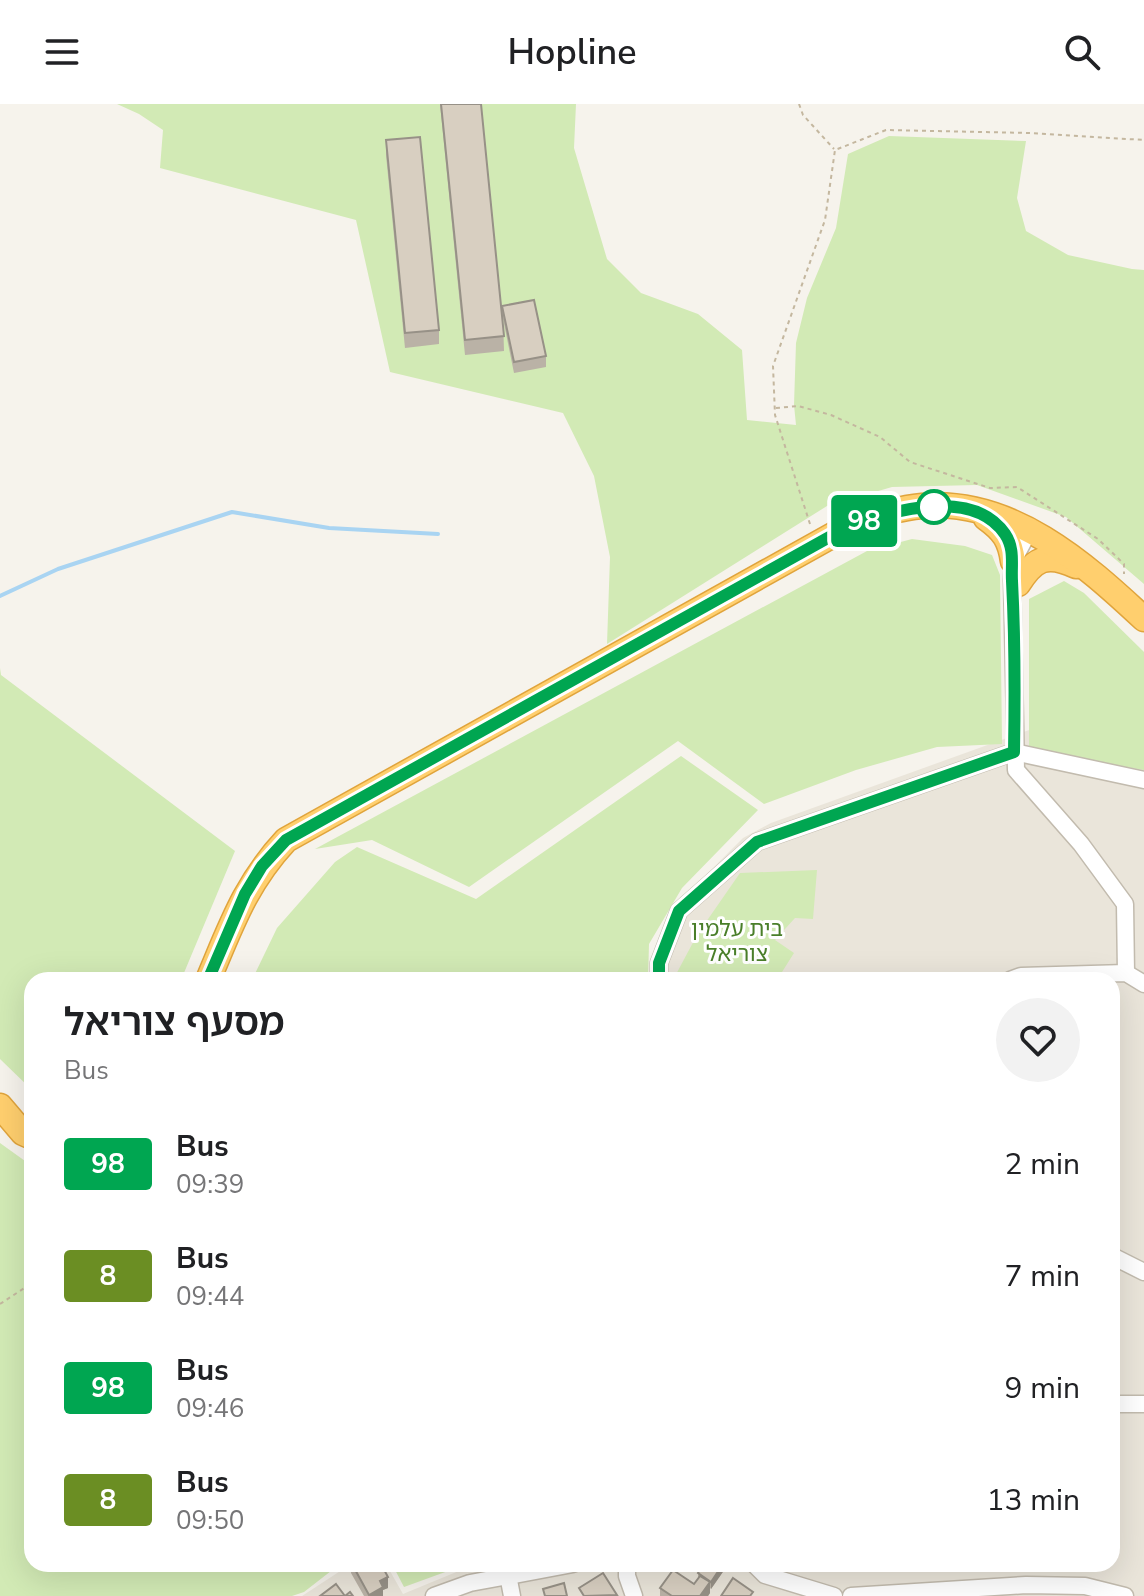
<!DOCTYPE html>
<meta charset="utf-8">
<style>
body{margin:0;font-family:"Nunito Sans","Noto Sans Hebrew",sans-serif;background:#f2f2f2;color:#202124;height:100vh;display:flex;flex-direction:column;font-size:30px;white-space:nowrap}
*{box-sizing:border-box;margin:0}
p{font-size:26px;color:#757577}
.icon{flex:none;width:44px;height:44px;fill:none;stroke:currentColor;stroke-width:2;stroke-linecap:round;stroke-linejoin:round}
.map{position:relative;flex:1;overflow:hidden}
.drawer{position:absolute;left:24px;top:868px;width:1096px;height:600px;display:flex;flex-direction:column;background:#fff;border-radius:24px;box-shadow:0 8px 32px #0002}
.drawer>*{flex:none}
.badge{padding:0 16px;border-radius:6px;font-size:28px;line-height:52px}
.map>.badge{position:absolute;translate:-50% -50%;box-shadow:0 0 0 4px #fff}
.round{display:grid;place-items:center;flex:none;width:84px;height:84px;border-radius:42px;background:#f2f2f2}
.head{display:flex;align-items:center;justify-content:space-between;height:136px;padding:0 40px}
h1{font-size:38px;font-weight:600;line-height:60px}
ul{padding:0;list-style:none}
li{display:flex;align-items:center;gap:24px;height:112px;padding:0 40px}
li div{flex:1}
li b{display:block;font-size:30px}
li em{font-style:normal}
li .badge{min-width:88px;font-weight:700;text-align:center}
header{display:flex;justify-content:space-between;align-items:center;height:104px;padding:0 40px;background:#fff;font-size:36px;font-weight:600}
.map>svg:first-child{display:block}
.residential{fill:#eae5da}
.green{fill:#d2eab5}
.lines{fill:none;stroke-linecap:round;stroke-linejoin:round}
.stream{stroke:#a9d4f2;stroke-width:4}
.minor-casing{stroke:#c2bbae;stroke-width:19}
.highway-casing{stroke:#e0a43c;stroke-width:27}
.path{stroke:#c4b79f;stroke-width:2;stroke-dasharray:4 4;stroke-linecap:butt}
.minor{stroke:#fff;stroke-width:16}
.highway{stroke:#ffcf6e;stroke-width:24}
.wall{fill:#bab2a6}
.shaded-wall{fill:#979187}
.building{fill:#d8cfc1;stroke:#979187;stroke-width:2}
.line-casing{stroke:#fff;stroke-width:18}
.line{stroke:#00a651;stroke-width:12}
.stop-dot{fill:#fff;stroke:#00a651;stroke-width:4}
.labels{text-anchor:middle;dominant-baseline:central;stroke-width:6;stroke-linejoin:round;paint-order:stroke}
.park-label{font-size:22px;fill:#4a7f2a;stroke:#fff}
</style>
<header><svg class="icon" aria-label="menu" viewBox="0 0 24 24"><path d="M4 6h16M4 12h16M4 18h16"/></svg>Hopline<svg class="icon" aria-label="search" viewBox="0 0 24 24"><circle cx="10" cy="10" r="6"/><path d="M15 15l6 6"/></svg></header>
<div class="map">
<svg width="1144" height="1492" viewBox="0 0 1144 1492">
<rect width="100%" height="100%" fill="#f6f3ec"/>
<polygon class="residential" points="1129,590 1144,603 1144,1492 302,1492 351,1460 386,1460 403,1490 466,1464 465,1460 1112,1460 1112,876 653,876 656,842 670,813 687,790 743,734 771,719"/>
<g class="green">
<polygon points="117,0 576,0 574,44 607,155 641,189 698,210 742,246 747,316 796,321 794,301 796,239 807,194 836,124 848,50 889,32 1026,37 1017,94 1026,127 1068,151 1132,165 1144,166 1144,480 1066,413 977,381 892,383 827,402 607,540 610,453 594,372 563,309 390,268 356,116 160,64 163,26 139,10"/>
<polygon points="912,435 965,442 992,451 1000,471 1002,640 937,643 856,666 764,700 678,637 469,783 372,736 315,745 867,447"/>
<polygon points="1064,477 1084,489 1144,548 1144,666 1029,647 1029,495"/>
<polygon points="0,564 1,571 235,747 181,876 32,876 32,986 0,955"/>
<polygon points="681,652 758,706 682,784 649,840 648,876 252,876 277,824 335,758 357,743 476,795"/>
<polygon points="817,766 813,815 795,814 775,836 794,849 777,876 673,876 697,831 740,769"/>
<polygon points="0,1039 32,1062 32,1460 340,1460 304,1488 292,1492 0,1492"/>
<polygon points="392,1460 458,1460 459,1463 404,1483"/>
</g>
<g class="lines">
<polyline class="stream" points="0,492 58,465 232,408 329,424 438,430"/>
<defs>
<g id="minor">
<polyline points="1029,427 1013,457 1012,475 1016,666 1081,740 1125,800 1126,869"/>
<polyline points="659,876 659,859 679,807 757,738 1014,648 1144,676"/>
<polyline points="1010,876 1021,872 1126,869 1144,880"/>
<polyline points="1112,1152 1144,1168"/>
<polyline points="1112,1300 1144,1300"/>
<polyline points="627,1460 627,1472 634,1492"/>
<polyline points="754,1460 765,1471 834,1492"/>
<polyline points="508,1471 512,1492"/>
<polyline points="434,1492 470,1479 573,1460"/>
<polyline points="851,1492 1026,1481 1085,1482 1125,1492"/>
</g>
<g id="highway">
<path d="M986,414C1004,427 1010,436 1013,457"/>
<path d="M1018,480C1034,455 1046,448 1076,462"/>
<path d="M208,876C231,822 245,780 286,736L851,421C874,413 897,404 922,402C1011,394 1084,459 1144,515"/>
<polyline points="0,1002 23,1029 32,1033"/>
</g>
</defs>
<use href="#minor" class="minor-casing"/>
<use href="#highway" class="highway-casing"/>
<g class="path">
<polyline points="799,0 803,11 834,45"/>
<polyline points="776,304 798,302 831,311 880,333 910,358 990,384 1017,383 1098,435 1124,460 1124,470"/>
<polyline points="810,420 775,311 773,262 825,116 835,46 886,26 1030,29 1144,36"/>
<polyline points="0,1200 32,1179"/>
</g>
<use href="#minor" class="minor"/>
<use href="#highway" class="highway"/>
</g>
<g class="wall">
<polygon points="440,0 481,0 502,212 502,202 546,252 546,263 514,269 503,215 504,247 465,251"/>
<polygon points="386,36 439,226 439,240 405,244 386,51"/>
<polygon points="351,1460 381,1460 388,1484 383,1486 383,1492 364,1492 351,1469"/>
<polygon points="727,1460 727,1462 711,1485 710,1484 710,1489 708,1492 660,1492 660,1484 694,1480 698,1476 698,1469"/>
</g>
<g class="shaded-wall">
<polygon points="723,1460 727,1460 727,1462 711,1485 711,1478"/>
<polygon points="388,1473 388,1484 383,1486 383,1492 369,1492 380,1477"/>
<polygon points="710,1478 710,1489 708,1492 700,1492"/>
</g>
<g class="building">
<polygon points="441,0 481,0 504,232 465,236"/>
<polygon points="420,33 439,226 405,229 386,36"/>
<polygon points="534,196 546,252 514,258 502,202"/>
<polygon points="352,1460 381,1460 388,1473 380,1477 383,1483 369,1491"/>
<polygon points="704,1460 723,1460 711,1478 698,1469"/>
<polygon points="673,1466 694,1480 700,1472 710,1478 700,1492 672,1492 660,1484"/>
<polygon points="603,1469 617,1491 584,1492 579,1484"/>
<polygon points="733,1474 753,1488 750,1492 721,1492"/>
<polygon points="564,1479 567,1492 545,1492 543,1485"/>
<polygon points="336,1480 345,1492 350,1488 353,1492 320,1492"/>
</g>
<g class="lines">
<defs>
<path id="line" d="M208,876L245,790L262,762L286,736L851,421C894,406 973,383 1005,430C1015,445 1011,460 1012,477C1015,534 1015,591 1014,648L757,738L679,807L659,859V876"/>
</defs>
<use href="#line" class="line-casing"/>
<use href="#line" class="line"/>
</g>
<circle class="stop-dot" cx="934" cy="403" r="16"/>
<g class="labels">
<g class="park-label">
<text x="737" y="825">בית עלמין<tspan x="737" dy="25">צוריאל</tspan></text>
</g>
</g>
</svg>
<b class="badge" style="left:864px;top:417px;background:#00a651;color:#fff">98</b>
<section class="drawer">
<div class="head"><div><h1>מסעף צוריאל</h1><p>Bus</p></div><a class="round"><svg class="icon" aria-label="heart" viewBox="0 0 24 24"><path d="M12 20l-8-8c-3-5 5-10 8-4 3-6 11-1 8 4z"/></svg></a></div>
<ul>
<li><span class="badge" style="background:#00a651;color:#fff">98</span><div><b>Bus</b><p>09:39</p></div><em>2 min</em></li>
<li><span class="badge" style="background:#6b8e23;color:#fff">8</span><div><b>Bus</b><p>09:44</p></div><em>7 min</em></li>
<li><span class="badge" style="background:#00a651;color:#fff">98</span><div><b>Bus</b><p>09:46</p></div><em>9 min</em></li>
<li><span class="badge" style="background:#6b8e23;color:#fff">8</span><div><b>Bus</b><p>09:50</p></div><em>13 min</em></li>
</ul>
</section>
</div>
